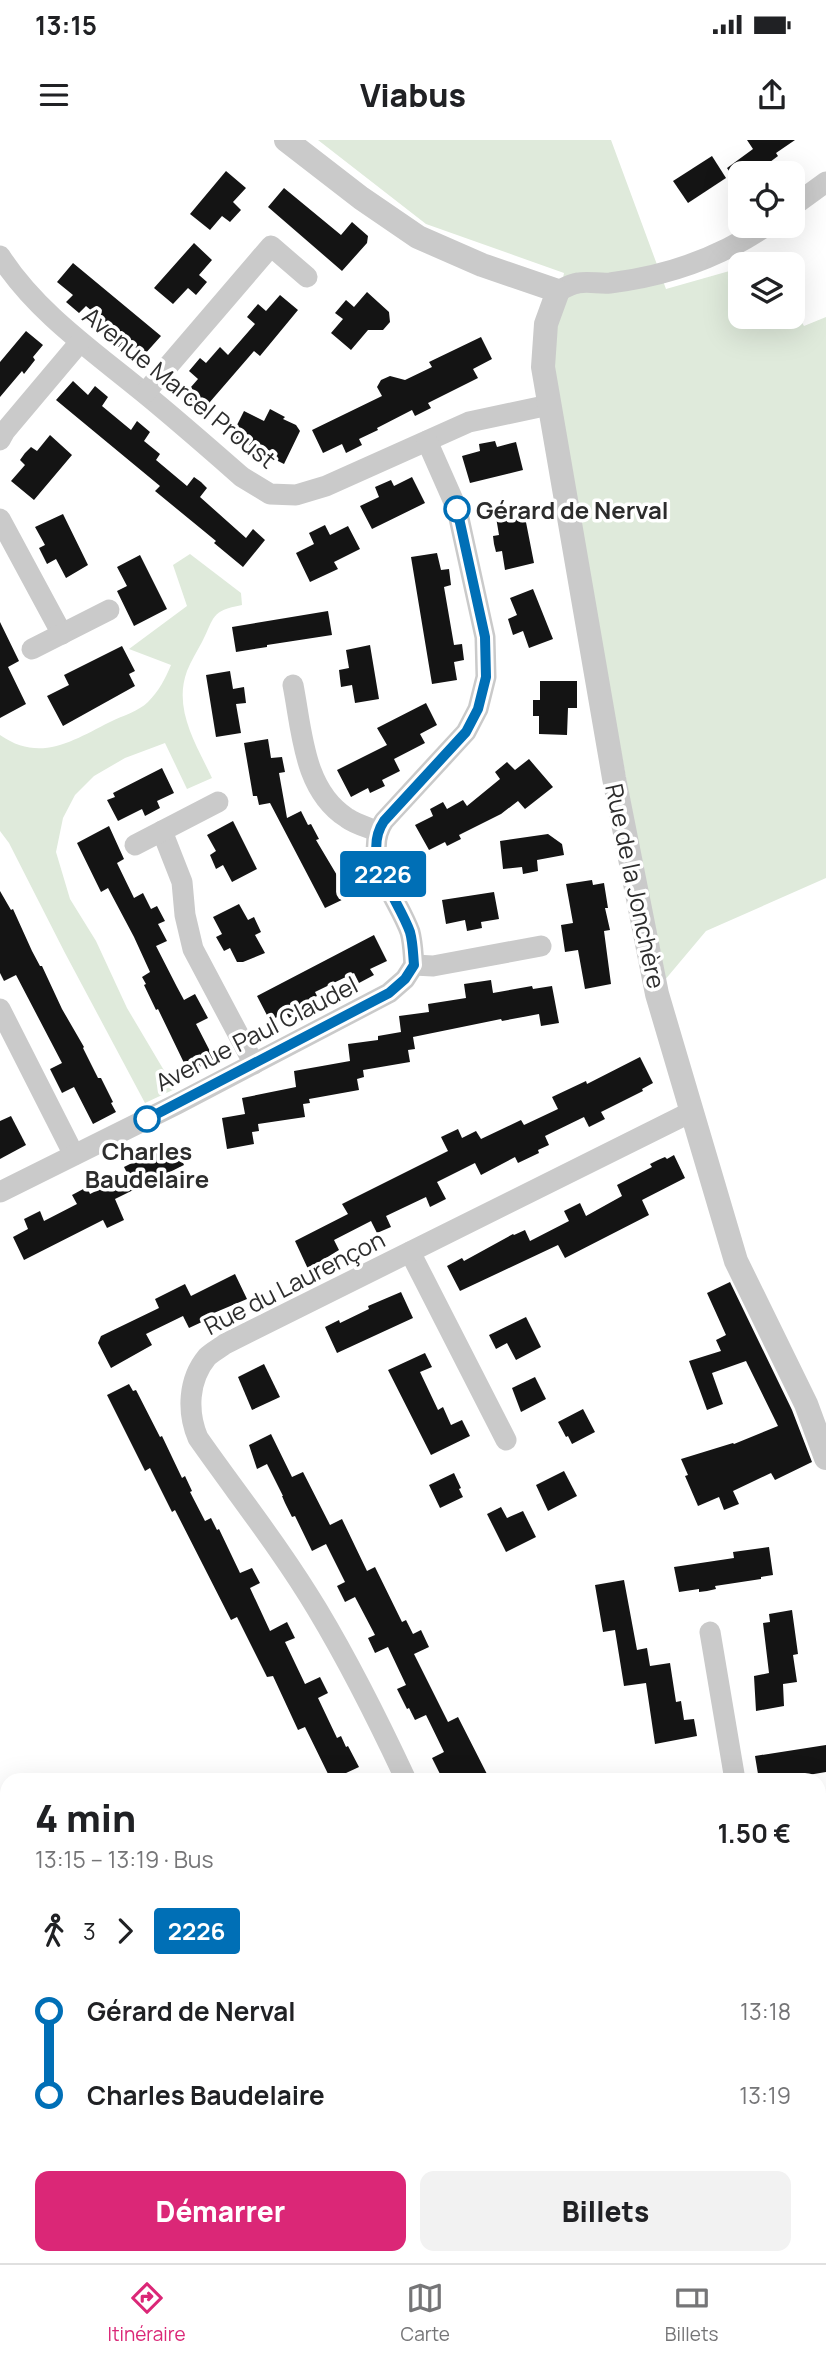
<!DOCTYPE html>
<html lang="fr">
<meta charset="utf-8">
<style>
body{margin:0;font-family:Manrope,sans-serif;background:#f2f2f2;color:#202124;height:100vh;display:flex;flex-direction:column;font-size:26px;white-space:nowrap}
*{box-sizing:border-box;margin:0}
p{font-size:23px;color:#757577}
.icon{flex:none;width:38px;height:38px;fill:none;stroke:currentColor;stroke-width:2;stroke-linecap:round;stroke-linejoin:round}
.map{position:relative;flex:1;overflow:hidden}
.panel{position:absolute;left:0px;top:1633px;width:826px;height:492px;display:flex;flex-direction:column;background:#fff;border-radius:21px 21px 0 0;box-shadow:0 7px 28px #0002}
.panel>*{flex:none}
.badge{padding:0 14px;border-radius:5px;font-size:24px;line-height:46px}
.fabs{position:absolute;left:728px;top:21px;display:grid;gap:14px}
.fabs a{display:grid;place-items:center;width:77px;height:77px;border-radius:14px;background:#fff;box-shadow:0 7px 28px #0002;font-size:35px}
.map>.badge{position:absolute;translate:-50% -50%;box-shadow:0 0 0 4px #fff}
.legs{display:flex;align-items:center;gap:10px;height:77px;padding:0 35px;font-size:23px}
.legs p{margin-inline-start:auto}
.head{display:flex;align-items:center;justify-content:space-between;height:119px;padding:0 35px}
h1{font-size:38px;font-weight:800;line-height:52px}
.primary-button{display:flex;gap:14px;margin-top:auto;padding:14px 35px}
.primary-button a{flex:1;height:80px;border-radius:14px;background:#db2777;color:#fff;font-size:28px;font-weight:800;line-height:80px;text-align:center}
.primary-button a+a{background:#f2f2f2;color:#202124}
ul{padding:0 35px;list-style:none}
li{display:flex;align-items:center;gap:24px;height:84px;font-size:26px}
li i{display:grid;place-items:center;width:10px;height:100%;margin:0 9px;background:currentColor}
li i::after{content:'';width:18px;height:18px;margin:-9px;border:5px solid;border-radius:50%;background:#fff}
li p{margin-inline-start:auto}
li:first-child i{background:linear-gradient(#0000 50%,currentColor 0)}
li:last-child i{background:linear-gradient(currentColor 50%,#0000 0)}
.status{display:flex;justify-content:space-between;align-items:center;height:49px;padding:0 35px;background:#fff;direction:ltr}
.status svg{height:19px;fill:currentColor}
header{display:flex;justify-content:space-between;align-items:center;height:91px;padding:0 35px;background:#fff;font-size:32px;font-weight:800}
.tab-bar{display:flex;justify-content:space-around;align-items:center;height:98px;border-top:2px solid #e0e0e0;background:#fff;font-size:19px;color:#757577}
.tab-bar a{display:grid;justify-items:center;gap:4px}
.tab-bar .selected{color:#db2777}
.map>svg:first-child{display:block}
.green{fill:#dfeadb}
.building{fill:#141414}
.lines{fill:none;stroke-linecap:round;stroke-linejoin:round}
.minor{stroke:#cacaca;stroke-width:21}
.tertiary{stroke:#cacaca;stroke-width:24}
.line-1-casing{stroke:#fff;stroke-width:16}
.line-1{stroke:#006fb6;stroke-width:10}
.stop-1-dot{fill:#fff;stroke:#006fb6;stroke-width:3.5}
.labels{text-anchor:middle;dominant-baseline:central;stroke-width:7;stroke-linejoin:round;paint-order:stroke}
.street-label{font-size:24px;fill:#2d2d2d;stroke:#fff}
.stop-label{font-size:24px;font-weight:bold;fill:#2d2d2d;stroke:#fff;text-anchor:start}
</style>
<div class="status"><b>13:15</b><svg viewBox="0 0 49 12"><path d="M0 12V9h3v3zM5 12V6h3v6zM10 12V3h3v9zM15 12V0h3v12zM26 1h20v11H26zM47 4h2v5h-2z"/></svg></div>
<header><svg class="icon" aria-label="menu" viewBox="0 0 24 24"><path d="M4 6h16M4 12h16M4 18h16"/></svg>Viabus<svg class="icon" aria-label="share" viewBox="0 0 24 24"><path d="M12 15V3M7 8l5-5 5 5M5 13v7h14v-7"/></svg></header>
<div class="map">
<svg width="826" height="2123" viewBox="0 0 826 2123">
<rect width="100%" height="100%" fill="#fff"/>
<g class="green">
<polygon points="318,0 611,0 666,149 740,128 740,177 793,177 793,167 804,186 826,177 826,738 706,791 664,841 555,259 554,184 564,133 426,84"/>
<path d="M190,414L241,453L242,465C210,471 215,477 202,502C197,511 191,521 187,531C173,569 196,604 212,638L187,649L165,603L125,618L94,636L75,655L63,678L56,712L70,759L96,801L127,868L175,949L145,963L65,813L9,703L0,691V595C40,623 72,601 110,582C122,576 139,571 148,562C159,551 165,539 171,525L129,509L187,466L173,425Z"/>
</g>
<g class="building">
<polygon points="747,0 795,0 776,13 778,16 770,22 771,24 757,33 740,33 740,40 737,43 727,28 753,9"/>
<polygon points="712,16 726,38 688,63 673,41"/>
<polygon points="226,31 246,48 233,62 241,70 230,82 222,76 210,90 190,74"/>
<polygon points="284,48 341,95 352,82 368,96 367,103 342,131 268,67"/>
<polygon points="194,103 212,120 199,135 207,142 196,155 188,148 173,164 154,148"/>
<polygon points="73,123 161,196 144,215 129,202 122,210 109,198 115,191 86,166 79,173 66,162 73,155 57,142"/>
<polygon points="367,152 389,172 390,182 383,190 368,190 351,210 331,193 343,179 335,173 346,160 354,167"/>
<polygon points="280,155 298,170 260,216 254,211 203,270 184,255 198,239 189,231 200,218 206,223 220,207 228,215 255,184 247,177 258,164 266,171"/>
<polygon points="26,191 43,205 33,217 35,220 24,234 22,231 0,257 0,222"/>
<polygon points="481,197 492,219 473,229 478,238 428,263 431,268 415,276 412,270 377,288 378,290 359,299 362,305 346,313 342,304 323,313 312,290 382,256 377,247 381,240 390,236 405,240 432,227 429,222"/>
<polygon points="73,241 88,255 95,246 108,257 102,266 131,290 137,281 150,292 144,301 160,314 156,320 187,346 194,337 201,342 207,348 200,357 246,398 253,389 265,400 243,427 214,403 216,401 155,351 160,346 56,260"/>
<polygon points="270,269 285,277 283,279 296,285 300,291 284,324 266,315 263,321 248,313 251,306 231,297 244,271 264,281"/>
<polygon points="50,295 72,315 34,360 11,341 25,325 20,320 25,313 31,307 37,311"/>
<polygon points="495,301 497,307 516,302 523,330 470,343 462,316 480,311 479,304"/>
<polygon points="412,337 425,363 372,389 360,366 379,357 375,347 391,340 394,346"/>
<polygon points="524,372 534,423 505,430 502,411 496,412 494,404 493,396 499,395 496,377"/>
<polygon points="63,374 88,425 66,438 56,419 47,424 39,408 45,405 35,387"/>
<polygon points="325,385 330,395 348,386 360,409 334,422 338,429 310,442 296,413 314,404 309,393"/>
<polygon points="437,413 441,430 449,429 451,445 444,447 454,505 462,504 464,520 454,522 457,540 432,544 411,417"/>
<polygon points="140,415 167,469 134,486 117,451 127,446 117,427"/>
<polygon points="533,449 553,499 529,508 523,491 513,495 508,479 517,475 510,458"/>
<polygon points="328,471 332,495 267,505 267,507 236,512 232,487"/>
<polygon points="0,482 19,521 8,527 26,564 0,578"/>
<polygon points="370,505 379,559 355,563 352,545 341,547 339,530 349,528 346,510"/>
<polygon points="122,506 135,531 129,534 135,546 63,586 47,556 69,545 64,535"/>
<polygon points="230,531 233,549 244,547 246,563 236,564 241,593 216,597 206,535"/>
<polygon points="540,541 577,541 577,568 568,568 567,595 539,594 539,576 533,576 533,560 540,560"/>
<polygon points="426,563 437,585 420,594 425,603 394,619 400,631 382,640 385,646 370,653 368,648 351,657 337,630 387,605 377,588"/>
<polygon points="268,599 271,618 282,617 285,632 279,633 287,678 301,671 308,685 311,684 319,699 316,700 341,742 338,743 346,758 325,768 270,663 259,665 257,656 253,656 244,603"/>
<polygon points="529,619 553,647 525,669 518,661 501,674 459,695 461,699 447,706 445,702 429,710 415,685 433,676 430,669 443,662 447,669 463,660 467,666 500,639 495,632 507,622 515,630"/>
<polygon points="162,628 174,653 157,661 160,668 145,676 142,669 118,681 107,660 115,657 113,653"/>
<polygon points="233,681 257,729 232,742 223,725 216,729 210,715 216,711 207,695"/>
<polygon points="109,686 124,719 117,723 134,758 143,753 151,769 157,766 165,781 158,784 167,801 156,806 177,847 184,860 195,854 208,878 196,884 214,919 190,932 186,924 185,925 158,869 156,870 144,845 146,844 142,837 150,832 134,797 108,748 101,752 77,703"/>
<polygon points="548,694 562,704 564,715 537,720 538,731 523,734 522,727 503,729 500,701"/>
<polygon points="592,740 593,745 604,743 608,768 605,768 610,790 604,791 611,844 585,849 578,810 565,812 561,785 573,783 566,744"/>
<polygon points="0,751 11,770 13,769 32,811 40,826 42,826 62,869 84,907 83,908 98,938 101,938 113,962 111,963 116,972 93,984 74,947 62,953 50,929 62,923 16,835 4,841 0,833"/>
<polygon points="494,752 499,779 481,782 482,788 467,791 465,780 446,784 442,760"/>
<polygon points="239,764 248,780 254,777 261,792 255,795 265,813 243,822 237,822 230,808 224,811 216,797 222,794 213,777"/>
<polygon points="374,795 387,821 370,829 374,835 359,843 354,833 315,852 317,856 300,865 303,871 289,878 286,872 270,881 257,856"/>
<polygon points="491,840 493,853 532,846 533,849 552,846 559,883 541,886 539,874 502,881 501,879 413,897 415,909 408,910 410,922 363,930 364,937 357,939 359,950 309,959 310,963 303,964 305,977 258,984 259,991 252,992 254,1004 227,1009 222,978 245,974 242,958 296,947 294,931 350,921 348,904 378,900 378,896 401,892 399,876 429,872 428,864 466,858 464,844"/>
<polygon points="640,917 653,943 642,949 643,951 601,972 605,979 589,987 584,977 545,996 549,1005 538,1010 539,1013 518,1023 515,1017 481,1035 475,1023 437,1042 446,1059 430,1067 426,1057 386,1076 391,1087 377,1093 371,1081 334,1100 339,1110 308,1129 295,1101 348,1074 342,1064 448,1011 441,997 458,989 462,998 476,991 481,999 521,980 524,985 558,969 552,957 586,941 587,944"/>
<polygon points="11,976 26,1005 0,1019 0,981"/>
<polygon points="153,1005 157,1014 175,1005 184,1025 115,1059 124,1080 107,1088 103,1080 24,1120 13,1097 28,1089 24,1079 40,1071 44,1081 77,1064 72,1055 87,1047 90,1054 128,1035 124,1027 142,1018 139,1011"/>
<polygon points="674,1015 685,1038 642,1060 649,1075 565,1118 558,1105 460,1151 447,1126 462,1118 464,1121 513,1094 514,1095 525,1090 530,1101 569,1081 564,1071 580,1063 586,1076 622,1056 617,1045 652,1027 650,1024 658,1020 665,1017 667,1019"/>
<polygon points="235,1134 247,1159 202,1178 204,1181 189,1188 183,1176 146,1194 152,1205 111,1228 98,1203 101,1196 159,1168 155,1159 185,1144 191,1156"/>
<polygon points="730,1142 792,1270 812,1322 775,1340 771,1333 733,1351 739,1364 724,1370 719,1357 698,1366 685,1336 688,1335 681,1319 733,1303 734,1304 778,1286 746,1221 712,1233 723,1264 707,1270 689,1221 721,1211 716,1200 726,1195 707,1153"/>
<polygon points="401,1152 413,1178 337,1213 325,1187 339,1180 340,1183 369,1169 368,1166"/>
<polygon points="526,1177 541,1207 516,1220 507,1203 496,1209 489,1195"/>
<polygon points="425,1213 432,1227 420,1232 438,1270 443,1267 451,1285 462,1280 470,1296 431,1315 388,1230"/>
<polygon points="264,1224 280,1257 252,1270 238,1237"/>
<polygon points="535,1237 546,1259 521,1272 512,1248"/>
<polygon points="129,1244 133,1251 136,1250 160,1297 162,1296 182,1338 185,1336 192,1351 190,1352 205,1381 211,1378 217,1390 219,1389 240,1433 252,1428 260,1443 250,1448 270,1491 287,1482 295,1498 285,1502 305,1544 320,1537 328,1553 318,1558 337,1598 341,1596 346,1607 348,1606 359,1627 331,1640 305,1587 298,1590 273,1536 267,1537 237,1477 231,1480 175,1370 172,1372 150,1328 145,1331 107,1255"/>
<polygon points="583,1269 595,1292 572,1304 568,1296 566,1297 558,1282"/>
<polygon points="271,1294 292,1337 303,1332 330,1385 342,1379 367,1431 375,1427 402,1482 406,1480 413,1494 421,1490 429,1507 414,1514 448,1582 458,1577 490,1640 443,1640 432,1618 444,1612 426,1575 415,1580 409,1568 407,1569 397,1549 406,1545 388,1507 375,1513 368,1498 375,1495 355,1457 345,1462 337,1446 345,1442 326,1404 312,1411 295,1376 292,1377 285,1363 282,1356 283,1356 267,1324 257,1329 249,1305"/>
<polygon points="564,1331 577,1356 548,1371 536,1345"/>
<polygon points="454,1333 461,1348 459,1349 463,1357 440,1368 429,1345"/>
<polygon points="501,1367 507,1378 523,1371 536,1397 506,1412 487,1374"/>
<polygon points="769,1407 773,1435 761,1437 761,1439 715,1446 716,1449 707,1451 699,1452 699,1449 679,1452 674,1427 734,1418 733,1412"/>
<polygon points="624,1440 637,1510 647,1508 650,1526 670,1523 676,1562 681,1561 684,1580 694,1579 697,1596 655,1604 646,1543 624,1546 615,1490 603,1492 595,1445"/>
<polygon points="792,1470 798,1514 793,1515 797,1542 783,1544 784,1566 756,1571 754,1536 769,1533 763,1483 770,1482 769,1474"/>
<polygon points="826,1605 826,1632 796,1637 796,1640 759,1640 755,1616"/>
</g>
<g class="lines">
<g class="minor">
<polyline points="793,66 826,42"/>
<path d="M0,116C36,172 93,211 144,253C177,280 210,309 242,337L270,354L296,355L326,346L469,282L549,265"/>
<path d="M558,151C564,148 571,144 578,143C588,141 600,144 610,143C667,136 719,118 766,86"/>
<polyline points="145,253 271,106 307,137"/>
<polyline points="0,300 5,291 80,202"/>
<polyline points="0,379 62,494"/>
<polyline points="32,509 109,470"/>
<path d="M293,545C302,590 303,650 347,678C355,684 367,687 377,691"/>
<polyline points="162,691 182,742 185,775 193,809 254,924"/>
<polyline points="135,705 218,662"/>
<path d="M414,825C413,814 413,803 410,792C398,758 360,717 384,681L466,592L478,569L486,537L485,497L457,369L427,301"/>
<polyline points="414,825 433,826 541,806"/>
<polyline points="0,869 74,1015"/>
<polyline points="0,1052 177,964 389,853 405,839 414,825"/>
<polyline points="410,1112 506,1300"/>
<polyline points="710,1492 735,1640"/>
<path d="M406,1640C379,1582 350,1524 317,1469C281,1409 238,1355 198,1298C187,1272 188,1240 207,1217C212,1212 220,1208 225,1204L691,972"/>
<polyline points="819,1678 826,1677"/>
</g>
<polyline class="tertiary" points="286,0 361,58 418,97 482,125 558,151 546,184 543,227 614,638 657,854 736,1121 806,1264 826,1318"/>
</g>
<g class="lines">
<defs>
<path id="line-1" d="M147,979L389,853L405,839L414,825C413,814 413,803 410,792C398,758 360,717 384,681L466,592L478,569L486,537L485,497L457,369"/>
</defs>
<use href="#line-1" class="line-1-casing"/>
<use href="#line-1" class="line-1"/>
</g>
<g class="stop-1-dot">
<circle cx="457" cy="369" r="12"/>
<circle cx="147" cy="979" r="12"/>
</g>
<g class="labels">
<g class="street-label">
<text transform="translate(180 247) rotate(39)">Avenue Marcel Proust</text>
<text transform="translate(636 746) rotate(78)">Rue de la Jonchère</text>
<text transform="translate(256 893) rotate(-27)">Avenue Paul Claudel</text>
<text transform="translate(294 1142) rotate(-27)">Rue du Laurençon</text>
</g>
<g class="stop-label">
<text x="476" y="369">Gérard de Nerval</text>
<text x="147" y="1010" text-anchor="middle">Charles<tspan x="147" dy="28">Baudelaire</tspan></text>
</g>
</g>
</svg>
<div class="fabs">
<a><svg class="icon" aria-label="locate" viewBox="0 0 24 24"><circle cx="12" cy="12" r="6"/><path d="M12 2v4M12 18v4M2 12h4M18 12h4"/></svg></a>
<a><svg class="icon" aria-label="layers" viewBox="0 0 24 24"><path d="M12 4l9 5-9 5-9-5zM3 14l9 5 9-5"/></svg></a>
</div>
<b class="badge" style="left:383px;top:734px;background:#006fb6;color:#fff">2226</b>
<section class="panel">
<div class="head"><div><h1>4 min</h1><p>13:15 – 13:19 · Bus</p></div><b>1.50 €</b></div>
<div class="legs"><svg class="icon" aria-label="walk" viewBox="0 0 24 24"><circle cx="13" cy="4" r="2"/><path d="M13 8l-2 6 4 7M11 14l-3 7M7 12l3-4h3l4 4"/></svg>3<svg class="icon" aria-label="forward" viewBox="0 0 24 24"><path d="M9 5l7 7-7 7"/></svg><b class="badge" style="background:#006fb6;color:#fff">2226</b></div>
<ul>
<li><i style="color:#006fb6"></i><b>Gérard de Nerval</b><p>13:18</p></li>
<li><i style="color:#006fb6"></i><b>Charles Baudelaire</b><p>13:19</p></li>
</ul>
<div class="primary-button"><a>Démarrer</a><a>Billets</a></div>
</section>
</div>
<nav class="tab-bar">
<a class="selected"><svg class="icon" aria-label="directions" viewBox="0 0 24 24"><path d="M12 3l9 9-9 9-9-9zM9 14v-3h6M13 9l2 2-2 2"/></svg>Itinéraire</a>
<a><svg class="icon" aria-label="map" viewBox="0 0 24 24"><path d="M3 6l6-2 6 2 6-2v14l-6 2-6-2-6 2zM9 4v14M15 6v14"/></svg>Carte</a>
<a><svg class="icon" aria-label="tickets" viewBox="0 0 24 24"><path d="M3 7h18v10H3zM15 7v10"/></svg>Billets</a>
</nav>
